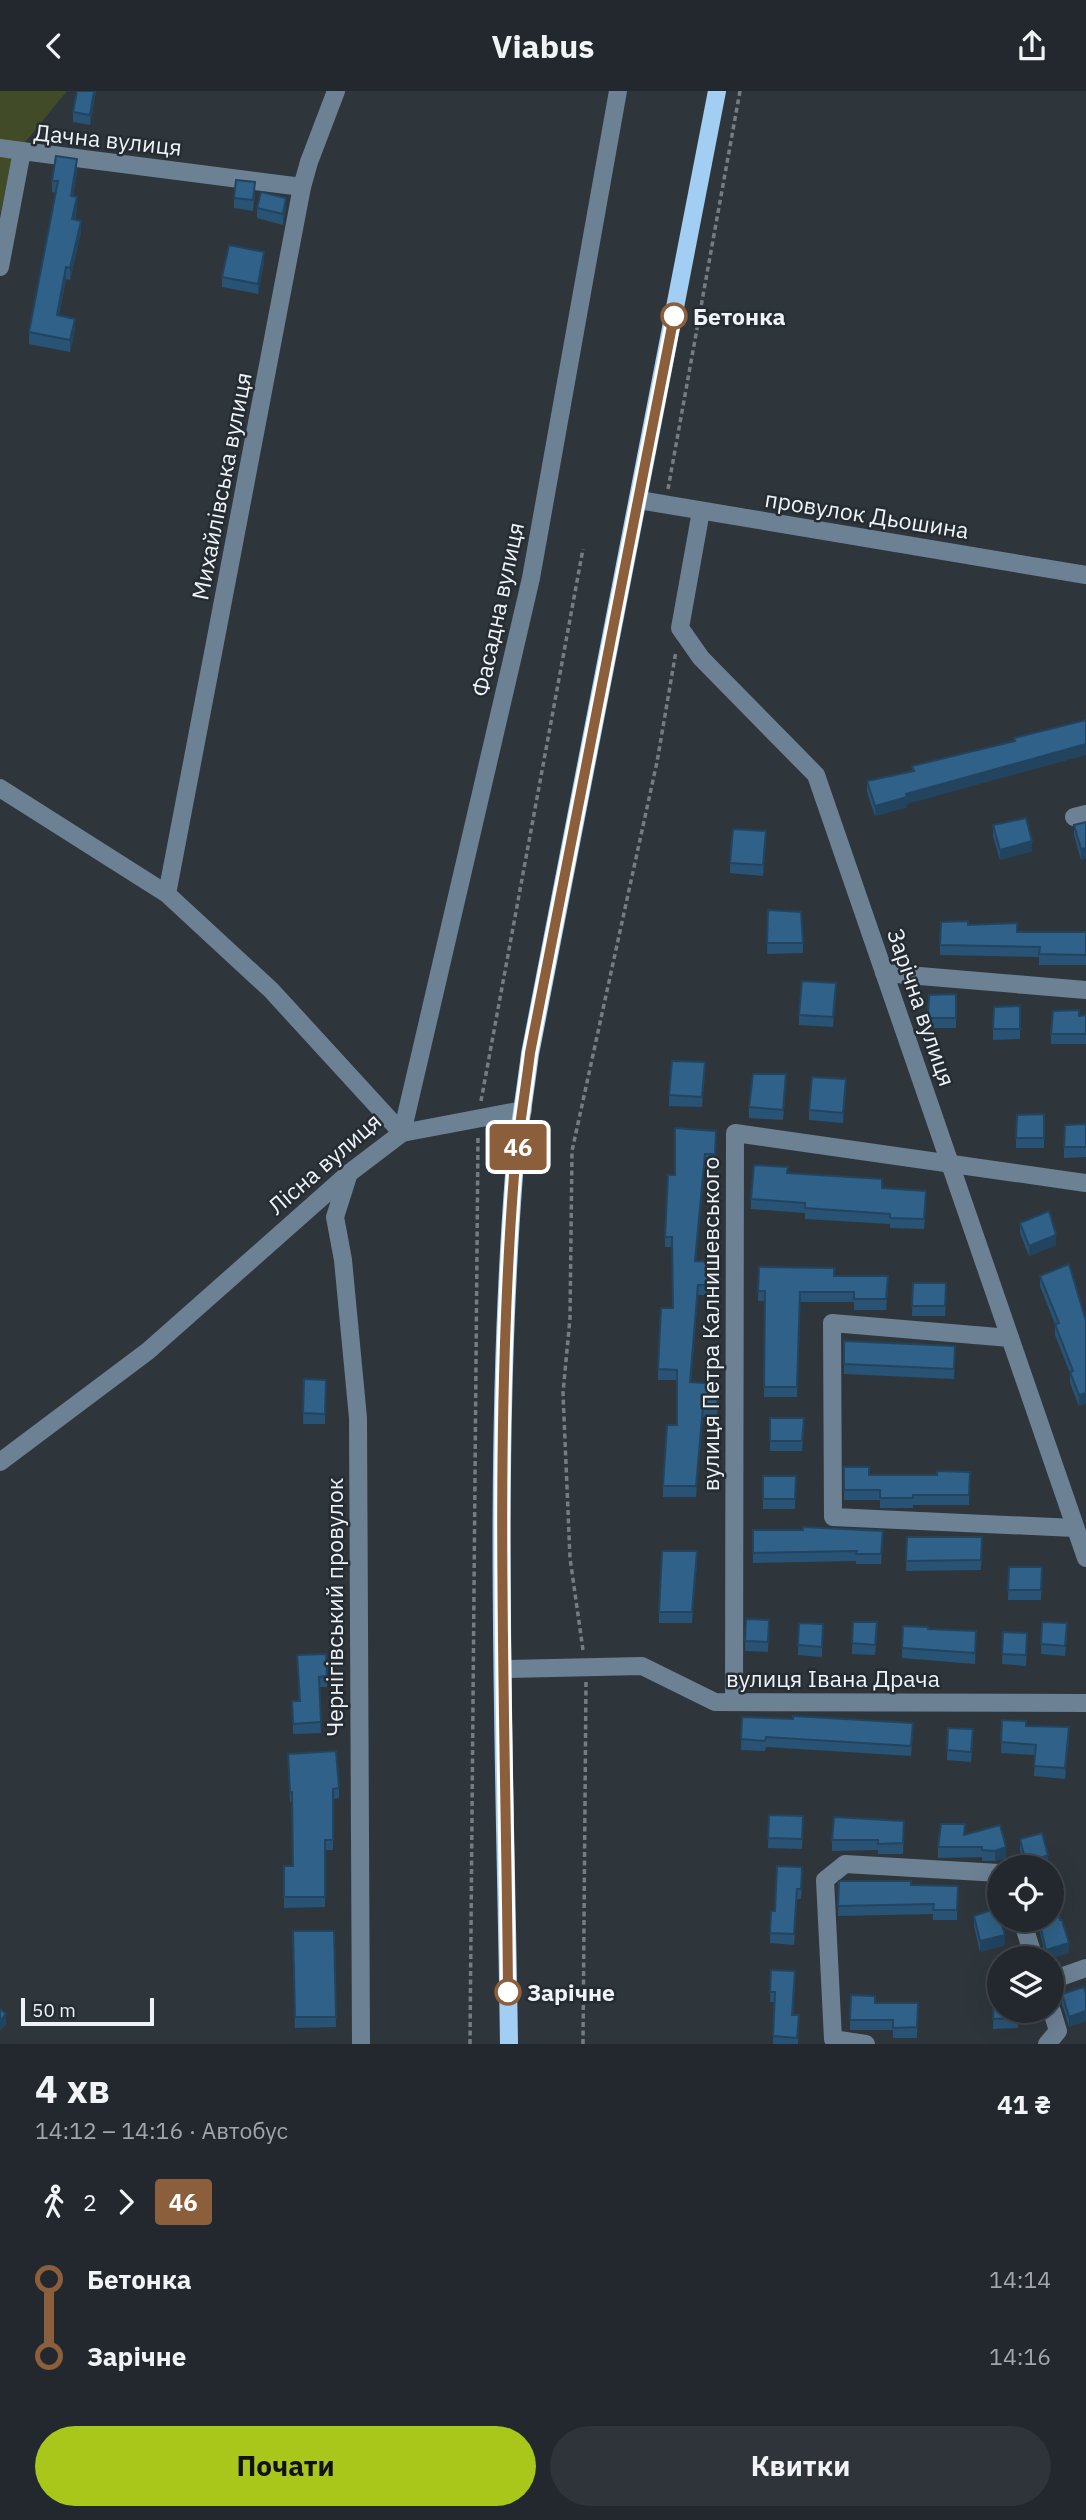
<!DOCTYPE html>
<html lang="uk">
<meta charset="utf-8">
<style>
body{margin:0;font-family:"IBM Plex Sans",sans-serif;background:#2e3439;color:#f1f3f6;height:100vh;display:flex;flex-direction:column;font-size:26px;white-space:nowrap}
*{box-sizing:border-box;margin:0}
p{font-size:23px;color:#a2a6aa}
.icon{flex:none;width:38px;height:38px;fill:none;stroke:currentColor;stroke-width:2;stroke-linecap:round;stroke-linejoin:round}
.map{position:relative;height:1953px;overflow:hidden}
.drawer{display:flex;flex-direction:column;background:#22282d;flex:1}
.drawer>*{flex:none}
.badge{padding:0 14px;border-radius:5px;font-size:24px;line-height:46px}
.fabs{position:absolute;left:987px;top:1764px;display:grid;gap:14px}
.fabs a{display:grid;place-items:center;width:77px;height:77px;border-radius:50%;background:#22282d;box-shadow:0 7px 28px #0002,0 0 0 2px #3f4449;font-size:35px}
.scale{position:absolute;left:21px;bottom:18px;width:133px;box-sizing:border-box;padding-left:7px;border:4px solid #eff3f8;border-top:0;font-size:19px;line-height:24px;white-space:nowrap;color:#eff3f8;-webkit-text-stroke:5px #252c32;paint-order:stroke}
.map>.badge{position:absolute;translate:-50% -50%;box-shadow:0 0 0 4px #fff}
.legs{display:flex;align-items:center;gap:10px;height:77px;padding:0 35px;font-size:23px}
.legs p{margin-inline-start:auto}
.head{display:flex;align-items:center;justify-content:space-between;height:119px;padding:0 35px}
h1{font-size:38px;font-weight:700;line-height:52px}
.button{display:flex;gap:14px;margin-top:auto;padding:14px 35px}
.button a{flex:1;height:80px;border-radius:42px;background:#a9c71a;color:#111;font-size:28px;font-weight:700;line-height:80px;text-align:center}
.button a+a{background:#2e3439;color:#f1f3f6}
ul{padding:0 35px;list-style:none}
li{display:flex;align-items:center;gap:24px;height:77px;font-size:26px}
li i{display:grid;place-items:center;width:10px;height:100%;margin:0 9px;background:currentColor}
li i::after{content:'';width:18px;height:18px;margin:-9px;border:5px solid;border-radius:50%;background:#22282d}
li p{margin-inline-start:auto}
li:first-child i{background:linear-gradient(#0000 50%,currentColor 0)}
li:last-child i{background:linear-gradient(currentColor 50%,#0000 0)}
header{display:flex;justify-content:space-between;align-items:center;height:91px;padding:0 35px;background:#22282d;font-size:32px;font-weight:700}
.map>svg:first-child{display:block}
.green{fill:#424b27}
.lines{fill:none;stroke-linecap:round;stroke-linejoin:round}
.path{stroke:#767d82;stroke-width:3.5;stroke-dasharray:5 3.5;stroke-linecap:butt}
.minor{stroke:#6d8194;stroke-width:18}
.major{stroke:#a3cef4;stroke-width:18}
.wall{fill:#295375}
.shaded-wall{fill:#22445f}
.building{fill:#306188;stroke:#22445f;stroke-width:2}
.line-1-casing{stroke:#fff;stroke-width:16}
.line-1{stroke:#8b5e3c;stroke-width:10}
.stop-1-dot{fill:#fff;stroke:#8b5e3c;stroke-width:3.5}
.labels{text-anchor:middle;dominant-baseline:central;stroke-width:5;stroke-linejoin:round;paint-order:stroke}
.street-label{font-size:23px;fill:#eff3f8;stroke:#252c32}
.stop-label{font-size:23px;font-weight:bold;fill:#eff3f8;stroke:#252c32;text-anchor:start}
</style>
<header><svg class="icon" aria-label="back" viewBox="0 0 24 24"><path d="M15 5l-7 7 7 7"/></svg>Viabus<svg class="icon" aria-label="share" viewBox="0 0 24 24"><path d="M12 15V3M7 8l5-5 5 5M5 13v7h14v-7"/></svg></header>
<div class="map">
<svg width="1086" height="1953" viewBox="0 0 1086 1953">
<rect width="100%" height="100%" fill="#2e363c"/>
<polygon class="green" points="0,0 67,0 12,67 0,124"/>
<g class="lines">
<g class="path">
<polyline points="668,398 740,0"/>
<polyline points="481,1010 583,458"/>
<polyline points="583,1559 570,1467 563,1302 570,1227 572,1060 657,671 676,560"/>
<polyline points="470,1953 478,1045"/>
<polyline points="583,1953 586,1591"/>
</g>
<g class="minor">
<polyline points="0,57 22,60"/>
<polyline points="0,176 22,60 302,96"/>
<polyline points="639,409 1086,484"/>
<polyline points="701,420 680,537 701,567 816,684 1086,1467"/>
<polyline points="0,697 167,803 271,899 402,1042 348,1083 148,1260 0,1371"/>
<polyline points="1074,726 1086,723"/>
<polyline points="167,803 302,96 309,71 336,0"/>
<polyline points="884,882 1086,899"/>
<polyline points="523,1019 402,1042 531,487 618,0"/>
<polyline points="348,1085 335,1126 343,1169 358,1327 361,1953"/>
<polyline points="1010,1247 832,1232 833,1426 1075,1437"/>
<polyline points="504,1578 642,1575 715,1611 1086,1612"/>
<polyline points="734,1611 735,1042 1086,1092"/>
<polyline points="1022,1829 1034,1867"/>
<polyline points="1052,1889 1086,1877"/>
<polyline points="866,1953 833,1948 825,1789 845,1773 999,1782"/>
<polyline points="1047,1953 1058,1940 1052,1920"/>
</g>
<path class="major" d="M509,1953C505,1664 492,1372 514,1084C518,1043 525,1003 530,963L717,0"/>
</g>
<g class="wall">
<polygon points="77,0 96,0 90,34 73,31 73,21"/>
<polygon points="77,80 73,106 77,118 75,129 81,142 70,189 66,188 59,225 75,240 70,261 29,253 29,241 56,102 52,101 52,90"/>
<polygon points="255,101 253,120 234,117 234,107"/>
<polygon points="257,117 286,117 283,134 257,127"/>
<polygon points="264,171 258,203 222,196 222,186"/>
<polygon points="1086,629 907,713 907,716 875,725 867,701 867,690 912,680 912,675 1014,650 1014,647"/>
<polygon points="1086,731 1086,767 1081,769 1074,744 1074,734"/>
<polygon points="993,734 1032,760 1000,769 993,745"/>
<polygon points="766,751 763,785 730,782 730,772"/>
<polygon points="768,819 803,852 803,862 767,863"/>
<polygon points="968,834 1017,841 1086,841 1086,874 1039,874 1039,866 940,864 940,854"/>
<polygon points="836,903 833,936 799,934 799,924"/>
<polygon points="956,903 956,937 928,937 928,927"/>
<polygon points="1020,915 1020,948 993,949 993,938"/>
<polygon points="1086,924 1086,953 1051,953 1051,943 1079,925"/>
<polygon points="705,981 702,1016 669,1015 669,1004"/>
<polygon points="786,994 783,1029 749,1027 749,1016"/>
<polygon points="846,998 843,1032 809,1029 809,1019"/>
<polygon points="1044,1023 1044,1057 1016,1057 1016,1047"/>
<polygon points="1086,1033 1086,1066 1064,1067 1064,1056"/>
<polygon points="716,1050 715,1073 705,1073 696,1170 714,1181 713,1204 698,1204 691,1291 719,1303 717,1326 703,1326 696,1406 663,1406 663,1395 677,1334 677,1289 658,1289 658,1278 672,1217 672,1156 665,1156 665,1146 675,1084"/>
<polygon points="788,1082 882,1097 926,1110 924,1138 890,1137 890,1133 805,1128 805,1122 751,1118 751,1108"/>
<polygon points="1020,1132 1056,1154 1029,1165 1020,1142"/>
<polygon points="759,1176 834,1185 888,1196 886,1219 854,1219 854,1211 800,1211 797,1306 764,1306 765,1210 758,1210"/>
<polygon points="1040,1185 1086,1230 1086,1312 1079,1315 1070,1292 1070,1282 1055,1244 1055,1233 1040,1195"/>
<polygon points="913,1192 946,1202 945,1225 912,1225"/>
<polygon points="844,1250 955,1265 954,1288 844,1283"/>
<polygon points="304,1288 326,1289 325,1333 303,1333"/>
<polygon points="770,1327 804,1337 802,1360 770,1360"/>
<polygon points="844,1376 869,1384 937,1384 970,1381 969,1414 913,1414 913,1417 880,1417 880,1409 844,1409"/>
<polygon points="763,1385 796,1385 795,1418 763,1418"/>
<polygon points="753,1439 803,1439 883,1450 881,1473 856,1473 856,1470 753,1472"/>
<polygon points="907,1446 982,1456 981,1479 906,1480"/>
<polygon points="697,1471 692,1532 659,1532 659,1521"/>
<polygon points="1009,1476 1042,1486 1041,1509 1008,1509"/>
<polygon points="746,1528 769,1529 768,1561 745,1560"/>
<polygon points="853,1531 877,1542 875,1564 852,1563"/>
<polygon points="1042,1531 1067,1542 1065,1565 1041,1563"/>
<polygon points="799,1532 823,1533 822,1566 798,1564"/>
<polygon points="903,1535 928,1538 976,1550 975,1573 902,1567"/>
<polygon points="1003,1541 1027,1552 1026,1575 1002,1573"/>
<polygon points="297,1564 327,1585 327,1596 319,1596 321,1642 293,1643 292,1610 299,1610"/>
<polygon points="742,1626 913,1642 911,1665 766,1656 765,1660 741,1659"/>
<polygon points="1002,1629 1069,1647 1065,1688 1034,1685 1035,1664 1001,1662"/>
<polygon points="948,1637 973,1648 971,1671 947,1669"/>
<polygon points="288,1663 339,1697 339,1707 333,1708 333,1759 325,1759 325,1816 284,1817 284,1775 293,1775 292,1711 290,1711"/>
<polygon points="769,1724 803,1736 802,1758 768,1757"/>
<polygon points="904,1740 903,1763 878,1763 878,1759 832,1760 832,1749"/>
<polygon points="965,1744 1006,1767 995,1770 982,1770 982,1766 938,1767 938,1756"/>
<polygon points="1020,1748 1048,1775 1046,1776 1024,1776 1020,1758"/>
<polygon points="802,1786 801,1808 797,1808 794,1854 770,1852 771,1820 775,1820"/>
<polygon points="839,1790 911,1794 958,1795 957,1829 933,1829 933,1823 838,1825"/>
<polygon points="974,1825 1005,1854 980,1861 974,1835"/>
<polygon points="1037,1829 1052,1829 1069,1862 1052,1867 1046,1867"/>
<polygon points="293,1840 334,1840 336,1936 295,1937"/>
<polygon points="771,1879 795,1890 793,1924 799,1924 798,1953 773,1953 775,1911 770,1911"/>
<polygon points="994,1903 1018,1920 1018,1937 993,1938"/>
<polygon points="1062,1903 1086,1903 1086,1930 1069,1936 1062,1913"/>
<polygon points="851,1904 875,1912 918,1912 917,1947 893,1947 893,1939 850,1939"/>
</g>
<g class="shaded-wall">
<polygon points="94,0 96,0 90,34 90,24"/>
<polygon points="77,68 77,80 71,117 71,105"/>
<polygon points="77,106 77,118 72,140 72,128"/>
<polygon points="286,107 286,117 283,134 283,123"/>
<polygon points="81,130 81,142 70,189 70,177"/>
<polygon points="264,161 264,171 258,203 258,193"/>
<polygon points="66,176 66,188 57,236 57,224"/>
<polygon points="75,228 75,240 70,261 70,249"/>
<polygon points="1086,653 1086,664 907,713 907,716 875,725 875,715 906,703"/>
<polygon points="766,740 766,751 763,785 763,774"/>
<polygon points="1032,750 1032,760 1000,769 1000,759"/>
<polygon points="1086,757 1086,767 1081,769 1081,758"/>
<polygon points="836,892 836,903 833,936 833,926"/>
<polygon points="846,988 846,998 843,1032 843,1022"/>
<polygon points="705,1063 705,1073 695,1180 695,1170"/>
<polygon points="1056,1144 1056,1154 1029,1165 1029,1155"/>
<polygon points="698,1194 698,1204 690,1301 690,1291"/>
<polygon points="1086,1302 1086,1312 1079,1315 1079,1304"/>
<polygon points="703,1316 703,1326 696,1406 696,1395"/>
<polygon points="697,1460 697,1471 692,1532 692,1521"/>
<polygon points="1069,1636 1069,1647 1065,1688 1065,1677"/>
<polygon points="1006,1756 1006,1767 995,1770 995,1760"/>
<polygon points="1048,1764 1048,1775 1043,1776 1043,1766"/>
<polygon points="1005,1844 1005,1854 980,1861 980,1850"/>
<polygon points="1069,1852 1069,1862 1052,1867 1046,1867 1046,1859"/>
<polygon points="1086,1920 1086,1930 1069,1936 1069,1926"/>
<polygon points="6,1923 6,1934 0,1940 0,1930"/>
</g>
<g class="building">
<polygon points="77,0 94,0 90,24 73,21"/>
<polygon points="56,65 77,68 71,105 77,106 72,128 81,130 70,177 66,176 57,224 75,228 70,249 29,241 58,90 52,90"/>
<polygon points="236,89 255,91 253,109 234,107"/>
<polygon points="261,101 286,107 283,123 257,117"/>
<polygon points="229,154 264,161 258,193 222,186"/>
<polygon points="1086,629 1086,653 906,703 907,706 875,715 867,690 914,680 912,675 1015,650 1014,647"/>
<polygon points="1026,727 1032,750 1000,759 993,734"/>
<polygon points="1086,731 1086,757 1081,758 1074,734"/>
<polygon points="733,738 766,740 763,774 730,772"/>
<polygon points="768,819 801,821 803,852 767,852"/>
<polygon points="968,830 968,834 1017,832 1017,841 1086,841 1086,864 1039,863 1040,856 940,854 941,831"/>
<polygon points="802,890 836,892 833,926 799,924"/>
<polygon points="956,903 956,927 928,927 929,904"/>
<polygon points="1020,915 1020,938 993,938 994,916"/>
<polygon points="1079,919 1079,925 1086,924 1086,943 1051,943 1053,920"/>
<polygon points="672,970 705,971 702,1006 669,1004"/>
<polygon points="753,983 786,983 783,1019 749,1016"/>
<polygon points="812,986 846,988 843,1022 809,1019"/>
<polygon points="1044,1023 1044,1047 1016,1047 1017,1024"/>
<polygon points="1086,1033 1086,1056 1064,1056 1065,1034"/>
<polygon points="675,1037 716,1040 715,1063 705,1063 695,1170 714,1171 713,1194 698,1194 690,1291 719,1293 717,1316 703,1316 696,1395 663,1395 667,1334 677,1334 677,1279 658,1278 661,1217 673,1217 672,1146 665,1146 668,1084 675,1084"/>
<polygon points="754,1074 788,1076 787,1082 882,1088 882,1097 926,1100 924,1128 890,1127 890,1123 805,1117 805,1112 751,1108"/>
<polygon points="1049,1120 1056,1144 1029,1155 1020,1132"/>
<polygon points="1069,1173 1086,1230 1086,1302 1079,1304 1070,1281 1073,1280 1055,1233 1059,1232 1040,1185"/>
<polygon points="759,1176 834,1177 834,1185 888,1185 886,1208 854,1208 854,1201 800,1201 797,1296 764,1296 765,1200 758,1200"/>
<polygon points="913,1192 946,1192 945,1215 912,1215"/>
<polygon points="844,1250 955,1255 954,1278 844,1273"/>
<polygon points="304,1288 326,1289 325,1323 303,1322"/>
<polygon points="770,1327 804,1327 802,1350 770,1350"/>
<polygon points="844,1376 869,1376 869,1384 937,1384 937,1380 970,1381 969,1404 913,1404 913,1407 880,1407 880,1399 844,1399"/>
<polygon points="763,1385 796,1385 795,1408 763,1408"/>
<polygon points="803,1436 883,1440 881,1463 856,1463 857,1460 753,1462 753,1439 803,1439"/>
<polygon points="907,1446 982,1446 981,1469 906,1470"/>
<polygon points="662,1460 697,1460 692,1521 659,1521"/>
<polygon points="1009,1476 1042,1476 1041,1499 1008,1499"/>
<polygon points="746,1528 769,1529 768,1551 745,1550"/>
<polygon points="853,1531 877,1531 875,1554 852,1552"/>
<polygon points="1042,1531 1067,1532 1065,1555 1041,1553"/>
<polygon points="799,1532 823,1533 822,1556 798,1554"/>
<polygon points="903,1535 928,1536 928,1538 976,1540 975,1562 902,1557"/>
<polygon points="1003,1541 1027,1542 1026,1564 1002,1563"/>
<polygon points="326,1563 327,1585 319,1586 321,1631 293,1633 292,1610 300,1610 297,1564"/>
<polygon points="793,1625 913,1632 911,1655 766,1646 765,1650 741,1648 742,1626 793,1628"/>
<polygon points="1002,1629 1026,1630 1026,1635 1069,1636 1065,1677 1034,1675 1036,1654 1001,1651"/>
<polygon points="948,1637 973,1638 971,1661 947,1659"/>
<polygon points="336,1660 339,1697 333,1698 333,1749 325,1749 325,1806 284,1806 284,1775 293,1775 292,1701 290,1701 288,1663"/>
<polygon points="769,1724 803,1725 802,1748 768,1747"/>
<polygon points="834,1726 904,1730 903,1752 878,1753 878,1749 832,1749"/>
<polygon points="941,1733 965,1733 964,1744 1000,1734 1006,1756 995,1760 982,1759 982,1756 938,1756"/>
<polygon points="1042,1742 1048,1764 1043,1766 1046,1776 1027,1776 1020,1748"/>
<polygon points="777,1775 802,1776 801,1798 797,1798 794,1843 770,1842 771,1820 775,1820"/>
<polygon points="839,1790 911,1790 911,1794 958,1795 957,1819 933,1819 934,1813 838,1815"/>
<polygon points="1052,1798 1060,1829 1062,1829 1069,1852 1046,1859 1039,1829 1052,1829"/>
<polygon points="997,1817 999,1829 1000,1829 1005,1844 980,1850 974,1825"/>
<polygon points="293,1840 334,1840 336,1926 295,1926"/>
<polygon points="771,1879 795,1880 792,1924 799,1924 797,1947 773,1945 775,1901 770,1901"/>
<polygon points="1084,1896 1086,1903 1086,1920 1069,1926 1062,1903"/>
<polygon points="994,1903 999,1903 999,1920 1018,1920 1018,1927 993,1928"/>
<polygon points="851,1904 875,1905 875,1912 918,1912 917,1936 893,1937 893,1929 850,1929"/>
<polygon points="0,1918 6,1923 0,1930"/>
</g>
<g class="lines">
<defs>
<path id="line-1" d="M508,1901C506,1629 493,1355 514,1084C518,1043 525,1003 530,962L674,225"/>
</defs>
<use href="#line-1" class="line-1-casing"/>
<use href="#line-1" class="line-1"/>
</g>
<g class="stop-1-dot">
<circle cx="674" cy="225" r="12"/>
<circle cx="508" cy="1901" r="12"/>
</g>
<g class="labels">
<g class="street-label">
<text transform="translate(108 48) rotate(6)">Дачна вулиця</text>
<text transform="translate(221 395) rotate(-79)">Михайлівська вулиця</text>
<text transform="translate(867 423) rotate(9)">провулок Дьошина</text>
<text transform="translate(497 518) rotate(-78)">Фасадна вулиця</text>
<text transform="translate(922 916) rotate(71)">Зарічна вулиця</text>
<text transform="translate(324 1072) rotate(-41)">Лісна вулиця</text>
<text transform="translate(710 1233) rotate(-90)">вулиця Петра Калнишевського</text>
<text transform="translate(334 1516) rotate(-90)">Чернігівський провулок</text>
<text x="833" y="1587">вулиця Івана Драча</text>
</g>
<g class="stop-label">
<text x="693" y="225">Бетонка</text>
<text x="527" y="1901">Зарічне</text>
</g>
</g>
</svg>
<div class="fabs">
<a><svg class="icon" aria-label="locate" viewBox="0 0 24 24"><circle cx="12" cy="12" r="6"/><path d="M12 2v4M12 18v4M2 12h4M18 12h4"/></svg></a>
<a><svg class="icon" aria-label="layers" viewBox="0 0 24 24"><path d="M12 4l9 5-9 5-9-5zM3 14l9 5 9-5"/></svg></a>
</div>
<div class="scale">50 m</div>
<b class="badge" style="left:518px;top:1056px;background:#8b5e3c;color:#fff">46</b>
</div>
<section class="drawer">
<div class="head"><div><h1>4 хв</h1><p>14:12 – 14:16 · Автобус</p></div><b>41 ₴</b></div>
<div class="legs"><svg class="icon" aria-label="walk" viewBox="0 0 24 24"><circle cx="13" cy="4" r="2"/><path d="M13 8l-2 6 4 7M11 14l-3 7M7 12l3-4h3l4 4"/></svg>2<svg class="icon" aria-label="forward" viewBox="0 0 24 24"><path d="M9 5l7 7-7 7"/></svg><b class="badge" style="background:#8b5e3c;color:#fff">46</b></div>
<ul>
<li><i style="color:#8b5e3c"></i><b>Бетонка</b><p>14:14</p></li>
<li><i style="color:#8b5e3c"></i><b>Зарічне</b><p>14:16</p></li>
</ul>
<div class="button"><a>Почати</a><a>Квитки</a></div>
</section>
